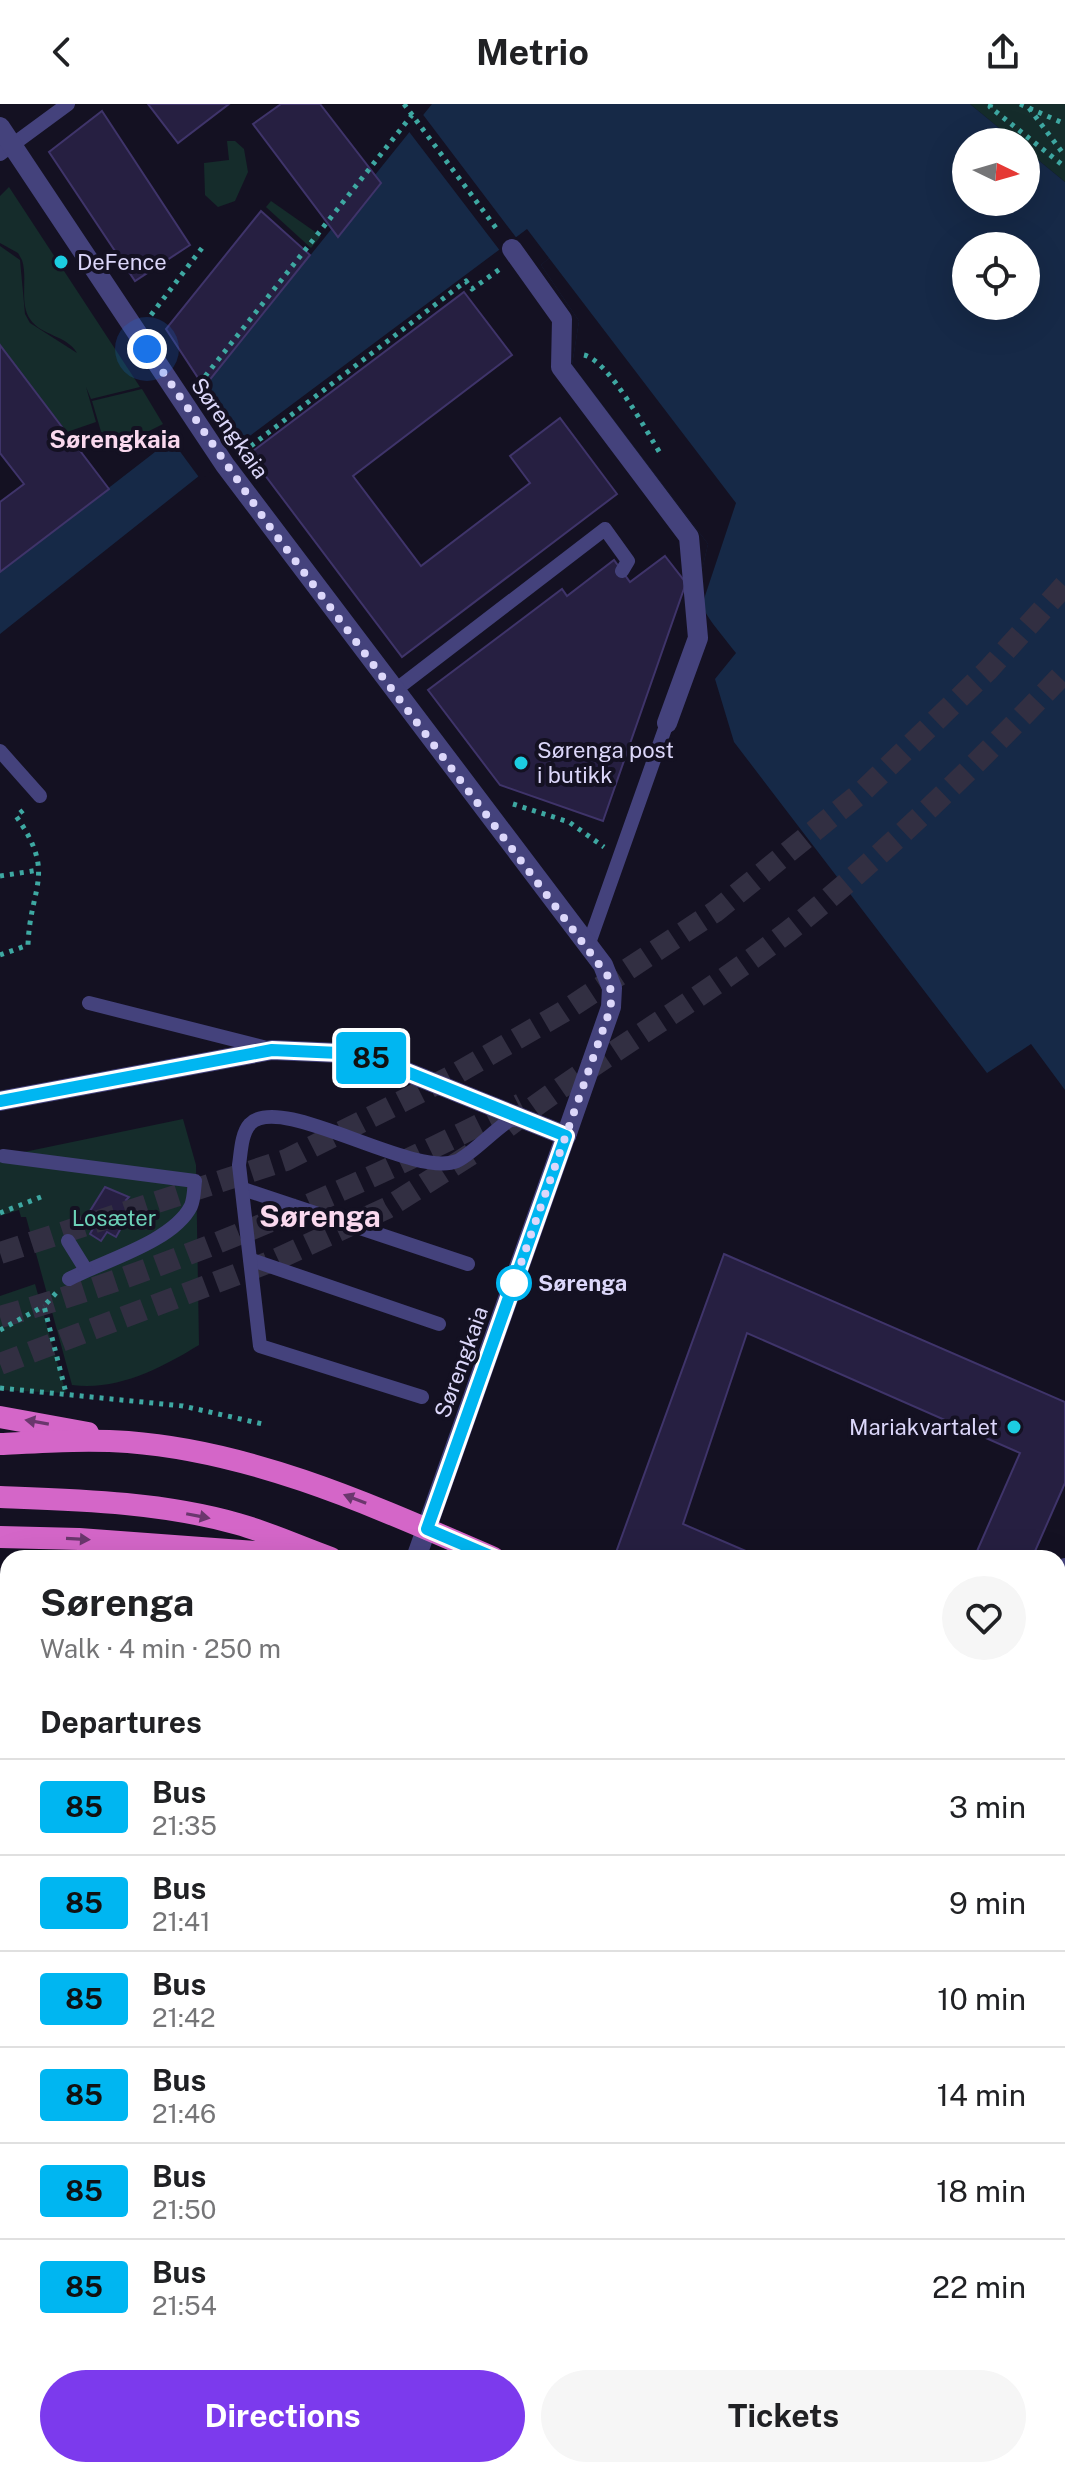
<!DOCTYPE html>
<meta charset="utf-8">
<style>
body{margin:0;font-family:"Public Sans",sans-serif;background:#f6f6f6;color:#202124;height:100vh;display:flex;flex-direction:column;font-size:30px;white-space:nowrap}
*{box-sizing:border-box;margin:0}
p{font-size:26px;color:#757577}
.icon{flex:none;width:44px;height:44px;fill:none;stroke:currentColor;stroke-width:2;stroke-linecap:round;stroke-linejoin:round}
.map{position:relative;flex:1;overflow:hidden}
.drawer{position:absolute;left:0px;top:1446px;width:1066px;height:928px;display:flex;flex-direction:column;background:#fff;border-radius:24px 24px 0 0;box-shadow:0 8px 32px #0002}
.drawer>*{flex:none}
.badge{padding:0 16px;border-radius:6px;font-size:28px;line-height:52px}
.needle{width:52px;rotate:95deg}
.tools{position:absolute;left:952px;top:24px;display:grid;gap:16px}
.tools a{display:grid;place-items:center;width:88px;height:88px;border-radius:50%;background:#fff;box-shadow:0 8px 32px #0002;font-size:40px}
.you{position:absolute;width:40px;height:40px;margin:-20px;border:6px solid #fff;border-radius:50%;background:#1a73e8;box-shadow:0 0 0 12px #1a73e833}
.map>.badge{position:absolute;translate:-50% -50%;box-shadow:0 0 0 4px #fff}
h2{padding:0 40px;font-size:30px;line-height:72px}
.round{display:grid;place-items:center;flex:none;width:84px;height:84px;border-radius:42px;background:#f6f6f6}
.headline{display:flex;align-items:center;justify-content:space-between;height:136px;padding:0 40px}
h1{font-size:38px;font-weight:700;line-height:60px}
.button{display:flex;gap:16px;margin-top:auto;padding:16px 40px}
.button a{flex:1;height:92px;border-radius:48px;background:#7c3aed;color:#fff;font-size:32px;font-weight:700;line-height:92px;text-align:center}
.button a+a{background:#f6f6f6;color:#202124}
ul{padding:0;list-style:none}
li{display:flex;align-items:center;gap:24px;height:96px;padding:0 40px;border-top:2px solid #e0e0e0}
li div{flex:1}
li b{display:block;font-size:30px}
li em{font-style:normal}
li .badge{min-width:88px;font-weight:700;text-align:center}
header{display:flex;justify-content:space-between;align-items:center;height:104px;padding:0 40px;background:#fff;font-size:36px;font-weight:700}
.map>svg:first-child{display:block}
.green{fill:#152c2b}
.water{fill:#162947;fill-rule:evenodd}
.pier{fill:#141122}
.building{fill:#261f41;stroke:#3f346a;stroke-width:2}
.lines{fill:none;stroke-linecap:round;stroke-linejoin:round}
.trunk-tunnel{stroke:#322f42;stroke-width:22;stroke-dasharray:22 11;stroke-linecap:butt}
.path{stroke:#3ea8a2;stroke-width:5;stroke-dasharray:4 6;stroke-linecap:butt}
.service{stroke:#44427c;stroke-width:14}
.pedestrian{stroke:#44427c;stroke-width:20}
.minor{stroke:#44427c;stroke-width:20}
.tertiary{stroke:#44427c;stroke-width:20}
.trunk{stroke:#d466c8;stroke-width:22}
.oneway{fill:#6a376d}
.line-casing{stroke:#fff;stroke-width:18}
.line{stroke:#00b6f1;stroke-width:12}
.walk{stroke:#dcd7fa;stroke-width:8;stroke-dasharray:0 14.4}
.poi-dot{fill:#1ccde1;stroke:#141122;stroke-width:3}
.stop-dot{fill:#fff;stroke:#00b6f1;stroke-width:4}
.labels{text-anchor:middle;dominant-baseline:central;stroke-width:8;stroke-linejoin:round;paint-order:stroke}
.poi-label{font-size:22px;fill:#dcd7fa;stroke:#141122;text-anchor:start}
.street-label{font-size:22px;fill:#dcd7fa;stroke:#141122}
.park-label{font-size:22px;fill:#6cd1b8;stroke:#141122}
.stop-label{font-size:22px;font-weight:bold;fill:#dcd7fa;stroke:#141122;text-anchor:start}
.neighbourhood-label{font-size:24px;font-weight:bold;fill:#fad9ee;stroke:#141122}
.district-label{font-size:30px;font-weight:bold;fill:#fad9ee;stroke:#141122}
</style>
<header><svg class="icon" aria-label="back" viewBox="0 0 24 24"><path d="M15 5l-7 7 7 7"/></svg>Metrio<svg class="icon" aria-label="share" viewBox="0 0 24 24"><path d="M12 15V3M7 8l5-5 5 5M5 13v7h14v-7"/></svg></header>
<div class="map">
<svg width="1065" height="2374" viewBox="0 0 1065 2374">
<rect width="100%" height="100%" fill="#141122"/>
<g class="green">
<polygon points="970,0 1065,0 1065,78 1026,46 1026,38 1016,38"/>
<polygon points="227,37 235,37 244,45 248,68 235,97 218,103 205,91 204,59 229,56"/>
<path d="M9,83L140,283L91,295L86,283L96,318L67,328L0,242V142L20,156L25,210L30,219L77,249C67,231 41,232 30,215C19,199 28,174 22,156L18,149L0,139V92Z"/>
<polygon points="271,97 321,132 311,144 266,103"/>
<polygon points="142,285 163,320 115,344 102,331 92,297"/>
<path d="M183,1015L196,1061L199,1241C161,1264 118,1287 72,1281L26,1113H21L19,1106L0,1112V1053Z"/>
<polygon points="35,1180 66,1289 0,1286 0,1192"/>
<polygon points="8,1481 8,2261 0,2254 0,1482"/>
<polygon points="1058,1820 1065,1823 1065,2374 176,2374 161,2366 1058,2366"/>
</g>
<g class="water">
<path d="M432,0H970L1016,38H966V98H1026V46L1065,78V986L1031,940L987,969L734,638L715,575L736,549C697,499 693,503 708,440L572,261L579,217L541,161L549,154L527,125L243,337L0,530V468L217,300L206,281ZM966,142H1026V202H966Z"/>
<polygon points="8,1481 8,1598 0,1599 0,1482"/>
<polygon points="1058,1820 1065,1823 1065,2080 1058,2078"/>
</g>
<g class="pier">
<polygon points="421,8 518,136 501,148 407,25"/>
<polygon points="549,154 736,399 704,495 697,487 708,440 572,261 579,217 541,161"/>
<polygon points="211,294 245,341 201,376 170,334 212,299"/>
</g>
<g class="building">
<polygon points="148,0 229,0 178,39"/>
<polygon points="281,0 320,0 381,79 338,133 253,20"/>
<polygon points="102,7 190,141 135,177 49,48"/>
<polygon points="261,107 310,151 204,283 166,225"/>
<polygon points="464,188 512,251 353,372 421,462 530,379 510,352 560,314 617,390 402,553 249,350"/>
<polygon points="0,241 109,385 0,468 0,398 24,380 0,349"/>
<polygon points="665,452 686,479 603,717 500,681 428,586 562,485 567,492 614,456 630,478"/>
<polygon points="105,1083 129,1093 126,1096 134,1101 116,1133 107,1128 101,1137 90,1130 95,1121 85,1115"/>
<polygon points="724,1150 1065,1298 1065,1379 1032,1454 974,1454 1020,1349 747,1229 683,1420 762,1454 614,1454"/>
<polygon points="1065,1550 1065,1645 1058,1640 1058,1566"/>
<polygon points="337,2366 681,2366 678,2374 334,2374"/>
</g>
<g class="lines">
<g class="trunk-tunnel">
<path d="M507,1023C601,951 707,893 800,818C894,742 982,655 1065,568"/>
<polyline points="0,1149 286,1056 454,971 563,908 716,807 863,687 988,566 1065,481"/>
<path d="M0,1213C181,1162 353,1085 521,1000"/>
<polyline points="0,1260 275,1156 387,1104 473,1049"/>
</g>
<g class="path">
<polyline points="404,0 499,128"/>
<polyline points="991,0 990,3 1065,63"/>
<polyline points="1020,0 1065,20"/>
<polyline points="1029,4 1065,52"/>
<polyline points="151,211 202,144"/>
<path d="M584,251C609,257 645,325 660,349"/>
<polyline points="199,280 412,11"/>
<polyline points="243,348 466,177 472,185 500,165"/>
<polyline points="513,700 569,718 604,743"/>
<polyline points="0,772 39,766"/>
<path d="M0,851L28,841C30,782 57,770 16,712L26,704"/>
<polyline points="0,1109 46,1091"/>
<polyline points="56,1189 44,1202 66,1289"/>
<polyline points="0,1226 44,1202"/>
<polyline points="0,1284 183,1302 267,1321"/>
<polyline points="1058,1807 1065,1810"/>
<polyline points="0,2046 8,2031"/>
<polyline points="0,2062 8,2064"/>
<polyline points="1058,2189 1065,2190"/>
<polyline points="240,2366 244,2374"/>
<polyline points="896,2374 903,2366"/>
</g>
<g class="service">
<polyline points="0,50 68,0"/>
<polyline points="394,587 605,425 628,457 622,467"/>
<polyline points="0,647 40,692"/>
<polyline points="588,842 667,619"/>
<polyline points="89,899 267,944"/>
<path d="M3,1052L195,1077C194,1085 194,1095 191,1102C173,1138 103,1157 69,1175"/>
<polyline points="243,1085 468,1160"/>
<polyline points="68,1137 86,1166"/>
<polyline points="252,1156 439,1220"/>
<path d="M422,1293L260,1242L239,1061C241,1049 241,1030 250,1020C281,988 413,1075 457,1057C472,1050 494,1026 510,1016L521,1015"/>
<polyline points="0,2270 8,2277"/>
<polyline points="1058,2343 1065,2345"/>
</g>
<polyline class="pedestrian" points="512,145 562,215 561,263 689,433 698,534 667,619"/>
<polyline class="minor" points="1058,1480 1065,1464"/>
<g class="tertiary">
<polyline points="0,23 225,361 603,861 612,884 611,903 566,1032"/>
<polyline points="0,997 272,946 362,950 566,1032"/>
<polyline points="416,1454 567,1028"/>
</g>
<g class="trunk">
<polyline points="0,1313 88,1329"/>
<path d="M0,1340C42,1338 86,1335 128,1338C257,1348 378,1404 494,1454"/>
<path d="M0,1393C79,1396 161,1398 238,1420C270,1429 300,1443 331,1454"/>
<polyline points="0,1433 79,1435 310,1452"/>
<polyline points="1058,1698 1065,1701"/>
<polyline points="1058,1765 1065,1768"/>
</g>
</g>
<defs><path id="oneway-solid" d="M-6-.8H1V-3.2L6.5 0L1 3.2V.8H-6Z" transform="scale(2)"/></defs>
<g class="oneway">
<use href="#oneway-solid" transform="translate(37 1318) rotate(-170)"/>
<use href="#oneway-solid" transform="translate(355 1395) rotate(-159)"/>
<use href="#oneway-solid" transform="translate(198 1412) rotate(11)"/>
<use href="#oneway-solid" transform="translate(78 1435) rotate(3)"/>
</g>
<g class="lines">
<defs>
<polyline id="line" points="0,997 272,946 362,950 566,1032 427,1425 495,1454"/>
</defs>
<use href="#line" class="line-casing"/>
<use href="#line" class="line"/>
<polyline class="walk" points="147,245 272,426 610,875 611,903 514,1179"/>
</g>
<g class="poi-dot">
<circle cx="61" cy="158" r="8"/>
<circle cx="521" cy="659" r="8"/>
<circle cx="1014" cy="1323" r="8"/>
</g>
<circle class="stop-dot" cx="514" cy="1179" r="16"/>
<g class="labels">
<g class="poi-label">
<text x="77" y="158">DeFence</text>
<text x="537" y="646">Sørenga post<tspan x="537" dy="25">i butikk</tspan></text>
<text x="998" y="1323" text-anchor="end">Mariakvartalet</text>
</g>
<g class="street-label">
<text transform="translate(230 324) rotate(55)">Sørengkaia</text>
<text transform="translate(461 1258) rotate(-70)">Sørengkaia</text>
</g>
<g class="park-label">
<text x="114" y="1114">Losæter</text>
</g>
<g class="stop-label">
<text x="538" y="1179">Sørenga</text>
</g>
<g class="neighbourhood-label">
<text x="115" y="335">Sørengkaia</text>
</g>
<g class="district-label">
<text x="320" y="1112">Sørenga</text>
</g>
</g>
</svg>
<div class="tools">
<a><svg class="needle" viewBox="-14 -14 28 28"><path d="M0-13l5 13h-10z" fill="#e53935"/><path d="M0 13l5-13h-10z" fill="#757577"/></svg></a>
<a><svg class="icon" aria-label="locate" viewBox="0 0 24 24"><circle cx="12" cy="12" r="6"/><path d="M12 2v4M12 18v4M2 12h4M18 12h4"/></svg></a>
</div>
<div class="you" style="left:147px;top:245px"></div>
<b class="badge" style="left:371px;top:954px;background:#00b6f1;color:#111">85</b>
<section class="drawer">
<div class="headline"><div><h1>Sørenga</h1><p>Walk · 4 min · 250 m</p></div><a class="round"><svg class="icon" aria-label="heart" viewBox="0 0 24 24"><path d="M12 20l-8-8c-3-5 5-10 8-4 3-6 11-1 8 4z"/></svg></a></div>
<h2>Departures</h2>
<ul>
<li><span class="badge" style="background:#00b6f1;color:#111">85</span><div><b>Bus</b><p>21:35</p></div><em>3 min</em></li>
<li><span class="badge" style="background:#00b6f1;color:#111">85</span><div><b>Bus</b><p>21:41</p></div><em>9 min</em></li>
<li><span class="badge" style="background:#00b6f1;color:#111">85</span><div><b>Bus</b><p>21:42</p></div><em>10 min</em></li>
<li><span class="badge" style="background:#00b6f1;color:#111">85</span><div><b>Bus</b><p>21:46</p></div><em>14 min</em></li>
<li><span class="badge" style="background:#00b6f1;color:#111">85</span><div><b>Bus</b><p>21:50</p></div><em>18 min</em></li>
<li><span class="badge" style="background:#00b6f1;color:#111">85</span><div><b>Bus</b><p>21:54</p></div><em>22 min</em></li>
</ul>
<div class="button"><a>Directions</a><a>Tickets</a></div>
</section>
</div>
